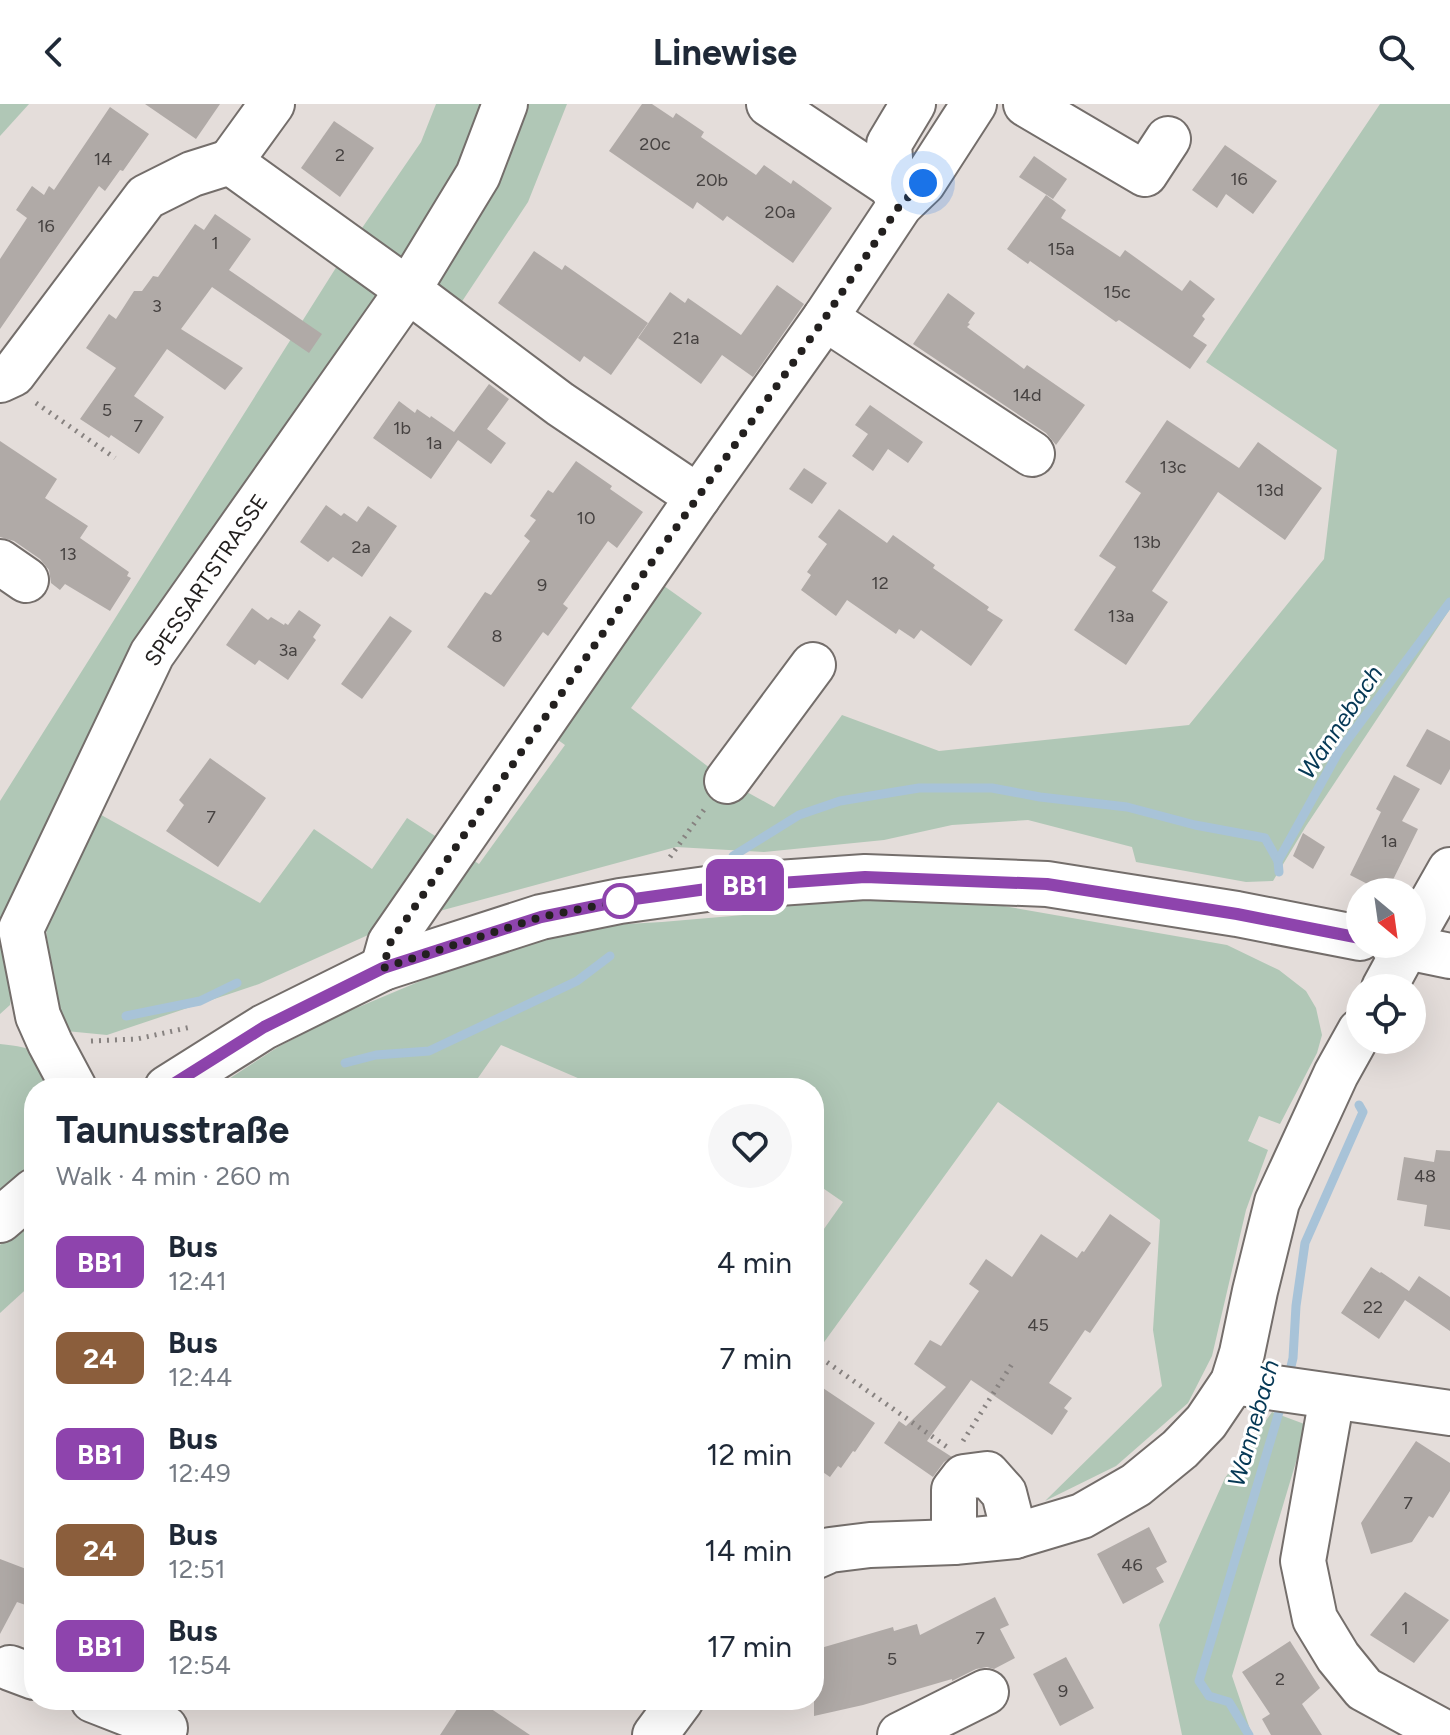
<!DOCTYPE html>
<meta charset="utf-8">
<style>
body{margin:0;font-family:Figtree,sans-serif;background:#f6f6f7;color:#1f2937;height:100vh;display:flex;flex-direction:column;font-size:30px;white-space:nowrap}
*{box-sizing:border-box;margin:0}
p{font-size:26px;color:#747a83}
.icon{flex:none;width:44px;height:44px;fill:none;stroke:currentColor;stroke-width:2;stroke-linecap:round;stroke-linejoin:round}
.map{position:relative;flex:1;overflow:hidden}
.panel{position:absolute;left:24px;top:974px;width:800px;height:632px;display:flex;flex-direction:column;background:#fff;border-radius:32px;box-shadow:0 8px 32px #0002}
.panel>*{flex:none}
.badge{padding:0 16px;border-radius:12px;font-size:28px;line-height:52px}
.needle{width:52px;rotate:151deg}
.tools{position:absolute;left:1346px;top:774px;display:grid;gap:16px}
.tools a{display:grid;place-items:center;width:80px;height:80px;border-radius:50%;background:#fff;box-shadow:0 8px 32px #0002;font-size:40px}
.you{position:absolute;width:40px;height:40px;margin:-20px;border:6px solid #fff;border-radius:50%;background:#1a73e8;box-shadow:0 0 0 12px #1a73e833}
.map>.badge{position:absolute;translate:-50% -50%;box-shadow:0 0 0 4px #fff}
.round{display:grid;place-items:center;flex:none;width:84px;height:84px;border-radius:42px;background:#f6f6f7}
.headline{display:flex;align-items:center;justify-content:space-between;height:136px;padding:0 32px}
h1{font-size:38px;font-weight:700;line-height:60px}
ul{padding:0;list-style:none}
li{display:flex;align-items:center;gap:24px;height:96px;padding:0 32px}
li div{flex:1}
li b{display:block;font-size:30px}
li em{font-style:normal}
li .badge{min-width:88px;font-weight:700;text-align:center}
header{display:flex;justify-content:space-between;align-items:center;height:104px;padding:0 32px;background:#fff;font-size:36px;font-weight:700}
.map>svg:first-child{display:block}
.green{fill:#b0c7b6}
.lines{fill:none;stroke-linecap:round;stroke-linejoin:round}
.stream{stroke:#a8c3d8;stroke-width:9}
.building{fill:#b0aaa7}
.minor-casing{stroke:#746e6b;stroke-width:48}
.path{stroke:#878280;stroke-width:5;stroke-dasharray:2 6;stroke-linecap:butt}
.minor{stroke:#fff;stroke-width:44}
.line-casing{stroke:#fff;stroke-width:18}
.line{stroke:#8e44ad;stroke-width:12}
.walk{stroke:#23201f;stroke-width:8;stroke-dasharray:0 14.4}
.stop-dot{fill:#fff;stroke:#8e44ad;stroke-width:4}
.labels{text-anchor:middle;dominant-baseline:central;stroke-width:6;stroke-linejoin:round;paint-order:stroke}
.number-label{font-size:18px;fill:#464241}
.street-label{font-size:22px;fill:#23201f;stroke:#fff}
.water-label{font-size:24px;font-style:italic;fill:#053855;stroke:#fff}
</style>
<header><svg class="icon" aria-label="back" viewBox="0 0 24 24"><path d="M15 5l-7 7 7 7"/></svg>Linewise<svg class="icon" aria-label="search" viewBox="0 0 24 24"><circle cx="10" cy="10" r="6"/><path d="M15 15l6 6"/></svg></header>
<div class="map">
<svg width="1450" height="1631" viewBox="0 0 1450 1631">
<rect width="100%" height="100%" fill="#e4ddda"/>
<g class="green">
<polygon points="0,0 29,0 0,32"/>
<polygon points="436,0 567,0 528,98 449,217 408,186 152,550 21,825 10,901 0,910 0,697 349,143 421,38"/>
<polygon points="1380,0 1450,0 1450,505 1306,722 1273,777 1246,778 1136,758 1132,743 1028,716 952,721 884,736 764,748 676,743 421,812 377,827 259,880 107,931 66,927 53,892 46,824 85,702 260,799 314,725 372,765 407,714 479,760 565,641 544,626 650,472 702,509 631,604 727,677 774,703 842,611 939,647 1189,621 1324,455 1337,346 1206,258"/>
<polygon points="929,789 1227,841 1279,866 1306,887 1316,904 1322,931 1317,949 1280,1020 1259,1012 1248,1037 1268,1046 1246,1106 1212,1252 1188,1299 1116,1362 1045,1397 1162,1282 1153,1226 1160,1116 998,998 814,1252 814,1139 843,1098 814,1078 814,984 678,984 663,974 656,984 601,984 501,941 471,984 215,984 278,943 335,913 418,878 541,832 609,821 662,818 755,810 802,797"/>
<path d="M0,940C37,944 41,946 49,984H34V1056L30,1064L0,1095Z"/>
<polygon points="34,1109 34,1178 0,1209 0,1141"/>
<polygon points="1272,1308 1307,1321 1232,1572 1252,1631 1182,1631 1159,1521 1225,1374"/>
</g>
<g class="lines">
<g class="stream">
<polyline points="733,752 799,711 840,697 919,684 992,684 1040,693 1127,703 1195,721 1265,734 1278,757"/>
<polyline points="1279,768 1278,757 1339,647 1450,498"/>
<polyline points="126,912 200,897 237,879"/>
<polyline points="345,959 376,951 429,947 577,877 610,852"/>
<polyline points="1288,1275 1293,1254 1296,1202 1305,1139 1363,1008 1359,1001"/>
<polyline points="1249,1631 1229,1598 1209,1592 1199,1577 1282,1298"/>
</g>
</g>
<g class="building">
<polygon points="145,0 220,0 196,35"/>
<polygon points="642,0 652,0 673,14 676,9 704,28 701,33 756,71 764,61 791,80 793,76 832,104 793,159 727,112 723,117 697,98 693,105 609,47"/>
<polygon points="110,3 149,30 123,67 120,66 105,87 99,82 0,225 0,155 27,114 16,106 32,82 44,91 49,82 54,86"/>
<polygon points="334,17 374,44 340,93 301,64"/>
<polygon points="1225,41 1277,77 1253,110 1226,90 1217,104 1192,86"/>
<polygon points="1034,52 1067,75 1053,95 1019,73"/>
<polygon points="1046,91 1066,106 1061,114 1120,153 1125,146 1182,187 1190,176 1215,195 1202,212 1205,215 1193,232 1207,241 1190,265 1119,216 1116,218 1030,157 1028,160 1007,145"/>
<polygon points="215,110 251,135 229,166 322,230 309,249 212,183 181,225 243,264 225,286 167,245 134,292 164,313 139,350 111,331 109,334 80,315 116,264 86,244 109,210 116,215 134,187 142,187 153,172 158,173 195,120 204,126"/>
<polygon points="534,147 562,166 565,161 648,219 611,271 584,252 580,258 498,199"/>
<polygon points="777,181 804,200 753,273 722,251 701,280 638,234 670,188 685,199 688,194 741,231"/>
<polygon points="948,189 975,209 968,219 970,220 967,223 1024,265 1027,261 1085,301 1056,341 1046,329 913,240"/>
<polygon points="489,280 509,295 487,325 506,339 491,360 458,336 431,375 373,334 399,297 415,309 417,305 430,314 431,312 454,328"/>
<polygon points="870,301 923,338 908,359 888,345 873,367 852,352 868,330 855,321"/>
<polygon points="1167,316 1239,364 1258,338 1322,384 1285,436 1218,388 1152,487 1168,498 1126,561 1074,526 1116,463 1099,452 1141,389 1125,378"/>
<polygon points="0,337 57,375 45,394 88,422 80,434 129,468 127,472 131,474 110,507 65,480 60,486 51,479 49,466 40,455 14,437 0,433"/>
<polygon points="576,357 612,382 610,385 643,408 617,444 608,437 563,500 568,504 548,532 543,528 504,583 447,543 485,488 491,491 530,437 524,432 536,416 530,412 548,386 553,389"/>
<polygon points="804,364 827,379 812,400 789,385"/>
<polygon points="326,401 341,412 344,409 357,418 368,402 397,422 362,473 333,453 328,458 300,438"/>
<polygon points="839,405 887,439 893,431 935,461 933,464 989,503 987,506 1003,516 971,562 921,526 914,535 899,525 896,530 847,496 836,512 801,486 811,471 807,468 827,440 818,433"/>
<polygon points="252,504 268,516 271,513 284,521 285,519 288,521 299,506 321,521 313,533 316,536 288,576 259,556 255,561 226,541"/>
<polygon points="390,512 412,527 362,595 341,580"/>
<polygon points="1427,625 1450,637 1450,665 1441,681 1406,662"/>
<polygon points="210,654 266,694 218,763 166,727 184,701 179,696"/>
<polygon points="1394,671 1420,685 1402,717 1418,725 1387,788 1383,788 1350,771 1381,708 1376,705"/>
<polygon points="1303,729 1325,743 1313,765 1293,752"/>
<polygon points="1436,1046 1450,1047 1450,1126 1424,1122 1427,1101 1397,1096 1404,1053 1434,1058"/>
<polygon points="1110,1110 1151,1139 1090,1229 1085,1226 1049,1279 1072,1294 1064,1304 1068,1307 1052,1331 971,1276 927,1337 952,1353 944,1358 933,1373 884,1339 899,1317 906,1322 946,1283 914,1260 930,1236 941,1242 979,1187 969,1180 986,1155 1012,1173 1041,1130 1077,1154 1082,1147 1084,1148"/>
<polygon points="1371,1163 1380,1169 1381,1168 1409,1187 1419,1172 1450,1193 1450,1227 1405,1196 1379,1235 1341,1209"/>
<polygon points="814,1278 875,1319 855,1348 853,1347 841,1364 838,1362 830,1373 814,1362"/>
<polygon points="1416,1337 1450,1359 1450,1387 1433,1414 1429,1412 1412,1438 1371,1450 1361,1419"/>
<polygon points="1149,1423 1167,1458 1156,1464 1164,1478 1123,1500 1097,1450"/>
<polygon points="0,1455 34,1468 34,1504 17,1498 0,1530"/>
<polygon points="1405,1488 1449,1516 1414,1559 1370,1531"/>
<polygon points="995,1493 1009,1521 1000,1525 1015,1554 994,1565 987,1563 976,1565 952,1577 952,1575 863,1601 814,1612 814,1546 893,1523 894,1527 917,1520 920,1531"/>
<polygon points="1290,1537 1320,1584 1302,1600 1322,1631 1271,1631 1262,1615 1270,1610 1242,1568"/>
<polygon points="1066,1553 1094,1604 1060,1622 1033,1570"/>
<polygon points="463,1596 478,1596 530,1631 440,1631"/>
</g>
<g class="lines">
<defs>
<g id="minor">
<polyline points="769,0 892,82"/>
<polyline points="1026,0 1145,70 1168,35"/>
<polyline points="230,58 272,0"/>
<polyline points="900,101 892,82 889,40 913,0"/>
<polyline points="825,214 1032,350"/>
<polyline points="0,276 13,270 146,93 192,70 230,58 408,186 560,300 698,393 390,839 383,864"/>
<polyline points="698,393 825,214 900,101 923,79 974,0"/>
<polyline points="0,458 26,476"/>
<polyline points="727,677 813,561"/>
<polyline points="1412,833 1450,766"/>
<polyline points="1392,840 1450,852"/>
<polyline points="1384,884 1408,840"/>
<polyline points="74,984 50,939 38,912 21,825 152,550 408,186 478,71 505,0"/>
<polyline points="167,984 264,923 383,864 541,813 620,797 721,783 865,773 1047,780 1237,810 1360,834"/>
<polyline points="0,1116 34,1087"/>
<polyline points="1233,1278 1450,1309"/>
<polyline points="1332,1293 1303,1457 1315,1515 1338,1553 1364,1585 1449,1631"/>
<polyline points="954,1438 954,1386 964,1373 987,1370 1004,1389 1015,1432"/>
<polyline points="814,1453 830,1446 870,1441 954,1438 1015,1432 1082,1412 1136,1381 1180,1345 1206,1318 1233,1278 1242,1249 1255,1187 1277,1098 1336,970 1360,927"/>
<polyline points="10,1564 34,1573"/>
<polyline points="93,1596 165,1624"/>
<polyline points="655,1631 681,1596"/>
<polyline points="900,1631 986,1588"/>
</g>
</defs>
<use href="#minor" class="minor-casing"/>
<g class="path">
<polyline points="36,299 115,354"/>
<polyline points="670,753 706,703"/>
<polyline points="91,937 137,935 191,923"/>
<polyline points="814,1249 947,1343"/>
<polyline points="963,1337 1012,1260"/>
</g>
<use href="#minor" class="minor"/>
</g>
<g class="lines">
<defs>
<polyline id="line" points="167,984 264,923 383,864 541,813 620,797 721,783 865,773 1047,780 1237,810 1360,834"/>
</defs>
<use href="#line" class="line-casing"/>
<use href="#line" class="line"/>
<polyline class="walk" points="620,797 541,813 383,864 390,839 656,452 825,214 900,101 923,79"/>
</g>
<circle class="stop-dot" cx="620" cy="797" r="16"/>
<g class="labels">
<g class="number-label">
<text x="655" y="40">20c</text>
<text x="340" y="51">2</text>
<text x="103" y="55">14</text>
<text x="1239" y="75">16</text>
<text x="712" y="76">20b</text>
<text x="780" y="108">20a</text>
<text x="46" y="122">16</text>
<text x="215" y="139">1</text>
<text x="1061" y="145">15a</text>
<text x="1117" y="188">15c</text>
<text x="157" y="202">3</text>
<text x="686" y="234">21a</text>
<text x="1027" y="291">14d</text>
<text x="107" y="306">5</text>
<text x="138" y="322">7</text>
<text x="402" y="324">1b</text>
<text x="434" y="339">1a</text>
<text x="1173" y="363">13c</text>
<text x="1270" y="386">13d</text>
<text x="586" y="414">10</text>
<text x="1147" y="438">13b</text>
<text x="361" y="443">2a</text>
<text x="68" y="450">13</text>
<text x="880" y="479">12</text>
<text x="542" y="481">9</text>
<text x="1121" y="512">13a</text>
<text x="497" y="532">8</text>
<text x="288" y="546">3a</text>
<text x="211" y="713">7</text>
<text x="1389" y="737">1a</text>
<text x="1425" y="1072">48</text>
<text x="1373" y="1203">22</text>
<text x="1038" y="1221">45</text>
<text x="1408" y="1399">7</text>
<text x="1132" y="1461">46</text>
<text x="1405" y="1524">1</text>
<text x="980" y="1534">7</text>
<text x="892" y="1555">5</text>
<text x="1280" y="1575">2</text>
<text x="1063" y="1587">9</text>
</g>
<g class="street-label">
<text transform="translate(206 476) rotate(-56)">SPESSARTSTRASSE</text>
</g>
<g class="water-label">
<text transform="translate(1340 618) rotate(-56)">Wannebach</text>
<text transform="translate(1253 1319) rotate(-74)">Wannebach</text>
</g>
</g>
</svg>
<div class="tools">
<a><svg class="needle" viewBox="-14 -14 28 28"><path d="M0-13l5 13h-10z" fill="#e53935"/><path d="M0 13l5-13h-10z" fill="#747a83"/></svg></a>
<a><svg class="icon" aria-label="locate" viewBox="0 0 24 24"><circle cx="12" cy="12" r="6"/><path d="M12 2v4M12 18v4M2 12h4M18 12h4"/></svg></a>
</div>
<div class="you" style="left:923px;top:79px"></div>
<b class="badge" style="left:745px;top:781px;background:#8e44ad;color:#fff">BB1</b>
<section class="panel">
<div class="headline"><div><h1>Taunusstraße</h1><p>Walk · 4 min · 260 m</p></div><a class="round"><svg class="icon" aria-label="heart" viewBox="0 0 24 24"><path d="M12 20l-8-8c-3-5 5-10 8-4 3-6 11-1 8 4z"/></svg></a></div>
<ul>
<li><span class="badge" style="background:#8e44ad;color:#fff">BB1</span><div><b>Bus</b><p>12:41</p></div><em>4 min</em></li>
<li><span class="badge" style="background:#8b5e3c;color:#fff">24</span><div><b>Bus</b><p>12:44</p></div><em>7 min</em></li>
<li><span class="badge" style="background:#8e44ad;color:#fff">BB1</span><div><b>Bus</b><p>12:49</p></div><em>12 min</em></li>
<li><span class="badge" style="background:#8b5e3c;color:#fff">24</span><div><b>Bus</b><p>12:51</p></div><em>14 min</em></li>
<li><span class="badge" style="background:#8e44ad;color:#fff">BB1</span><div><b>Bus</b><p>12:54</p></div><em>17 min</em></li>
</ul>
</section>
</div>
